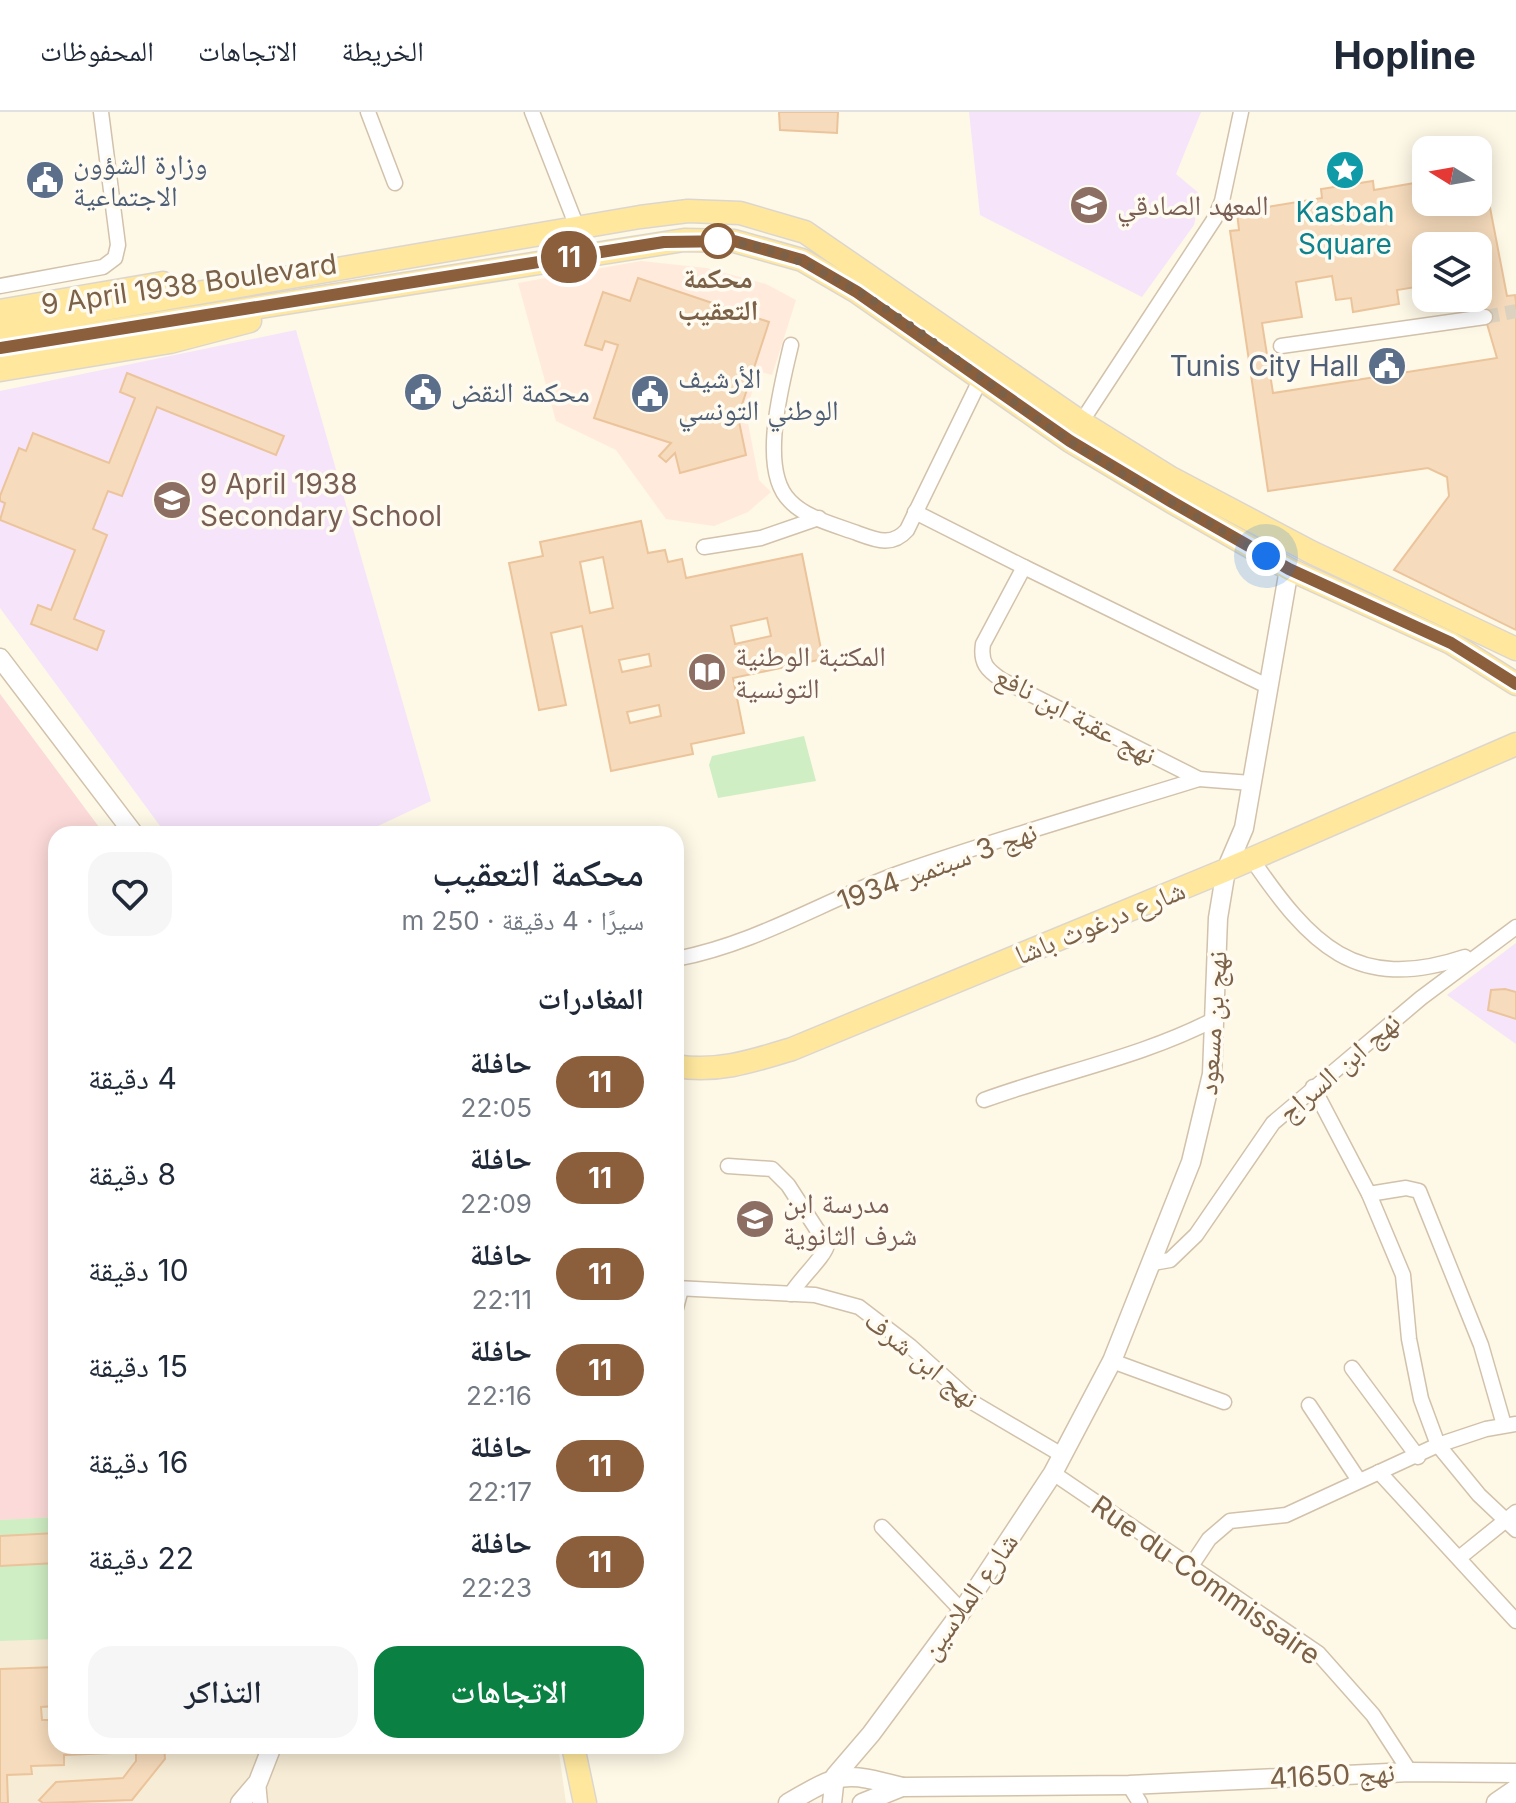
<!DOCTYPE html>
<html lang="ar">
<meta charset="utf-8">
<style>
body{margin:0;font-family:Inter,"Noto Naskh Arabic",sans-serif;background:#f6f6f7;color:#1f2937;direction:rtl;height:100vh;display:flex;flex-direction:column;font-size:30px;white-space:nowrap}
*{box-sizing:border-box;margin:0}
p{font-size:26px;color:#747a83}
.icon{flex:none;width:44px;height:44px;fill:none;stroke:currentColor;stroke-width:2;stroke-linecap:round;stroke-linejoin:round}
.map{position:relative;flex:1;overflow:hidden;direction:ltr}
.panel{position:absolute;left:48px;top:714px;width:636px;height:928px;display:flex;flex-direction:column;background:#fff;border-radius:24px;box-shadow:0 4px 20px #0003;direction:rtl}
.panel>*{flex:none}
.badge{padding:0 16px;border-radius:26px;font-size:28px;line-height:52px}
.needle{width:52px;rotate:281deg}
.tools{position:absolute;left:1412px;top:24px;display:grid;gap:16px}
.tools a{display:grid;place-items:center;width:80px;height:80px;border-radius:16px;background:#fff;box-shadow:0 4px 20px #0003;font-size:40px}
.you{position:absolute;width:40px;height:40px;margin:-20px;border:6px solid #fff;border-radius:50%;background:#1a73e8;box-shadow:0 0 0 12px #1a73e833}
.map>.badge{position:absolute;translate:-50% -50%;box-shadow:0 0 0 4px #fff}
h2{padding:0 40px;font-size:30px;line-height:72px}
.round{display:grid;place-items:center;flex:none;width:84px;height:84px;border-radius:24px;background:#f6f6f7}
.head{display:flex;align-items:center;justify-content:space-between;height:136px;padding:0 40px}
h1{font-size:38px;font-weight:600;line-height:60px}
.cta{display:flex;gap:16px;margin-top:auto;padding:16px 40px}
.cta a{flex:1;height:92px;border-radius:24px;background:#0b8043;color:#fff;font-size:32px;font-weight:600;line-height:92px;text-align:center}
.cta a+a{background:#f6f6f7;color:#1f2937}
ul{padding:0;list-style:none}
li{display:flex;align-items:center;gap:24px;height:96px;padding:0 40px}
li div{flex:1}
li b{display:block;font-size:30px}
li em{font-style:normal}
li .badge{min-width:88px;font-weight:700;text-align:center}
header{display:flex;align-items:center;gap:48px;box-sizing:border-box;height:112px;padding:0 40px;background:#fff;border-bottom:2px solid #e0e1e3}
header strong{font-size:38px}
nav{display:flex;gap:44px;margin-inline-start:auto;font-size:28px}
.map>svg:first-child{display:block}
.residential{fill:#f7ecd5}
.commercial{fill:#ffeadb}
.education{fill:#f6e4fb}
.medical{fill:#fddada}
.green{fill:#cfeec4}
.building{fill:#f6dbbc;stroke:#ebc49b;stroke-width:2;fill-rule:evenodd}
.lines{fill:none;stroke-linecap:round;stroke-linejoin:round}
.minor-tunnel{stroke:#ddd2bf;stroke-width:14;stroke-dasharray:14 7;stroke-linecap:butt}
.minor-casing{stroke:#d2c2ab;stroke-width:17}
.tertiary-casing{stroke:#d2c2ab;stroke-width:21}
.secondary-casing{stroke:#d5c3a9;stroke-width:23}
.primary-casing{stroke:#ddd6cf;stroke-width:25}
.minor{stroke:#fff;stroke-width:14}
.tertiary{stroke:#fff;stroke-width:18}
.secondary{stroke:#fff;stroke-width:20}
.primary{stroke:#ffe89e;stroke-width:22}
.line-casing{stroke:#fff;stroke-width:18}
.line{stroke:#8b5e3c;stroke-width:12}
.walk{stroke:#7b6148;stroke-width:8;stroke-dasharray:0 14.4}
.stop-dot{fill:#fff;stroke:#8b5e3c;stroke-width:4}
.labels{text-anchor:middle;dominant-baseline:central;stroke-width:7;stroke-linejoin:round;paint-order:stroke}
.service-label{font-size:28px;fill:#4e5e75;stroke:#fffbf0;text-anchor:start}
.education-label{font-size:28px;fill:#785e54;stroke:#fffbf0;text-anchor:start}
.culture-label{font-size:28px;fill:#0d838f;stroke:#fffbf0}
.stop-label{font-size:28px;font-weight:bold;fill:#7b6148;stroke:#fffbf0}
.street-label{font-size:28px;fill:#7b6148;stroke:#fffbf0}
</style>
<header>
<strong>Hopline</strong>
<nav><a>الخريطة</a><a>الاتجاهات</a><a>المحفوظات</a></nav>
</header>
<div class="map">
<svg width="1516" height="1691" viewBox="0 0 1516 1691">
<rect width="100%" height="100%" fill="#fef8e7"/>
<polygon class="residential" points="0,582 104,722 56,722 56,1634 558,1634 566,1691 0,1691"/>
<polygon class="commercial" points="641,149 706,156 766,172 796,188 772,263 758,259 746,301 759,368 771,380 748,400 714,414 666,407 616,338 556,309 518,171"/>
<g class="education">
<polygon points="969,0 1201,0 1176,62 1201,83 1194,113 1142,185 980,103"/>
<polygon points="296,218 431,689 361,722 166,722 0,496 0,279"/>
<polygon points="1516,831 1516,932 1447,883"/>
</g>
<polygon class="medical" points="0,582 104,722 56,722 56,1405 0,1408"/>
<g class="green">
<polygon points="804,624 816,669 718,686 709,653 712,644"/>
<polygon points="56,1405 56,1527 0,1529 0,1408"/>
</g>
<g class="building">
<polygon points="779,0 838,0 837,21 780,18"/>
<path d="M1373,69L1374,78L1426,69V90H1478V79L1487,80L1507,184L1515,183L1516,190V518L1394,458L1449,384L1447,365L1428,356L1268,379L1230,119L1239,118L1237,100L1322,86L1321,77ZM1426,134H1478V179L1488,177L1490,189L1483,190L1485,205L1497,246L1273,281L1262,211L1302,205L1296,170L1332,164L1336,188L1351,186L1353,200L1399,192L1397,178L1416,175L1413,152L1426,150Z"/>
<polygon points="638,166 769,210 738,305 746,343 680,361 675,341 666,350 659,344 671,331 594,306 618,233 605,229 602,238 585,233 603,180 630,189"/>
<polygon points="127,261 284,324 276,343 157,295 122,384 108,379 93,417 107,423 74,507 104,519 97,538 31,512 38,493 51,498 75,438 0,408 5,391 0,389 0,384 19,336 26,339 33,321 109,351 135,286 120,280"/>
<path d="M641,409L648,441L665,438L668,450L682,447L686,466L802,442L823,547L733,566L744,621L691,632L693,642L611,659L582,514L551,521L566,593L539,598L509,451L543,444L540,430ZM603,445L613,496L590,501L580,450ZM767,506L771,524L735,532L731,514ZM649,542L651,554L622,560L619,548ZM659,593L661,604L630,611L627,600Z"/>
<polygon points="1505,877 1516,880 1516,907 1488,898 1491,878"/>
<polygon points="56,1421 56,1451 0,1454 0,1424"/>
<polygon points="56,1555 56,1594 41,1595 42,1608 56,1608 56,1634 164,1634 165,1647 132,1688 43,1691 39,1688 56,1670 123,1666 136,1649 136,1640 64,1643 64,1653 31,1654 32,1662 7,1663 8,1691 0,1691 0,1557"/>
</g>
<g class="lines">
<polyline class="minor-tunnel" points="1485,205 1516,199"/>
<defs>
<g id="minor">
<polyline points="368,0 395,71"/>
<polyline points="532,0 577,115"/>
<polyline points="0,174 103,155 115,146 118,133 101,0"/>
<path d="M791,233C782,272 758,358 790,389C806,406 835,413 857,421C876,428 892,435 907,418L983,262"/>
<polyline points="1281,234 1485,205"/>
<polyline points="1078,315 1215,106 1222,89 1241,0"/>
<path d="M915,400L1024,455L983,532C980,551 987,558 1002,568L1199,667L1251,671"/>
<polyline points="704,435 761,426 819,406"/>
<polyline points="1024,455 1267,574"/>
<path d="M1251,746C1310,832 1355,882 1465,845"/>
<path d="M676,847C758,831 821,790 897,762C997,727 1099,698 1199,667"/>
<polyline points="1313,975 1369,1082 1403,1163 1409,1227 1421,1287 1438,1333 1479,1383 1516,1418"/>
<path d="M984,988C1061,960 1142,945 1215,907"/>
<path d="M728,1054L772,1057L788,1073L827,1133C826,1143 798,1169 791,1182"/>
<polyline points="1369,1082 1406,1076 1419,1079 1481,1233 1504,1313"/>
<polyline points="1153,1151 1170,1148 1196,1123 1273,1011 1421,886 1516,815"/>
<polyline points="676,1176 815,1183 859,1195 910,1234 972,1290 1062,1343"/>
<polyline points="676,1196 681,1177"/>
<polyline points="1112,1249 1224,1290"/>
<polyline points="1352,1256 1418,1345"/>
<polyline points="1309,1293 1358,1367"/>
<polyline points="1379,1360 1516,1509"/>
<polyline points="1053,1361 1318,1541 1373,1603 1410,1660"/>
<polyline points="882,1415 962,1499"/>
<polyline points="1459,1446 1516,1400"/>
<polyline points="1191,1454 1209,1427 1230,1409 1286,1403 1438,1333 1486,1317 1516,1312"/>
<polyline points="258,1670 260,1691"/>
<polyline points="1129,1673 1140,1691"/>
</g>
<g id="tertiary">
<polyline points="0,546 134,722"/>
<polyline points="240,1691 258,1670 272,1634"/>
<path d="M788,1691C840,1661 843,1659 902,1675"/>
<polyline points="832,1691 835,1664 871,1622 962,1499 1053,1361 1112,1249 1191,1050 1212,962 1218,806 1226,758 1244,716 1289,457"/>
<polyline points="862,1691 902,1675 1129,1673 1410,1660 1516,1661"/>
</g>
<polyline id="secondary" points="1497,1691 1516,1678"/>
<g id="primary">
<polyline points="0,199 163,171"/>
<polyline points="0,215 640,105 688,99 740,101 805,120 1081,310 1171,366 1311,440 1516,537"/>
<polyline points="0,236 684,128 734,129 802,148 857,180 1070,329 1172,390 1289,457 1451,531 1516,572"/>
<polyline points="0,258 170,230 250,209"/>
<path d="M676,954C717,961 753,949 792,937L1226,758L1516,632"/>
<polyline points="573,1634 585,1691"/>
</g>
</defs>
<use href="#minor" class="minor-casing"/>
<use href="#tertiary" class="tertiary-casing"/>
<use href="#secondary" class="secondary-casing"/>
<use href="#primary" class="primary-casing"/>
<use href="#minor" class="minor"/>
<use href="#tertiary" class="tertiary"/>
<use href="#secondary" class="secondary"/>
<use href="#primary" class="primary"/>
</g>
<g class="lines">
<defs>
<polyline id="line" points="0,236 664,130 734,129 802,148 857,180 1070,329 1172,390 1289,457 1451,531 1516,572"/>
</defs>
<use href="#line" class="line-casing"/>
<use href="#line" class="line"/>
<path class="walk" d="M718,129L709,128C833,130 968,264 1071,330C1134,370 1200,406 1266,444"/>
</g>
<defs>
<symbol id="sight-disc" viewBox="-11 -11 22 22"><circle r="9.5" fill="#0f9aa8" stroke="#fffbf0"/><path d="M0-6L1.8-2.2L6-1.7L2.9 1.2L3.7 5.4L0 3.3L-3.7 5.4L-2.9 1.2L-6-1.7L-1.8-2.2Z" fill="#fff"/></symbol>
<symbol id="civic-disc" viewBox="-11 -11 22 22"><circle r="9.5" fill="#5c6f8a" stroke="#fffbf0"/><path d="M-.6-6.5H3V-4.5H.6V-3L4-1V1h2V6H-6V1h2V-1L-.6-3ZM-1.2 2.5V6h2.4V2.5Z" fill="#fff"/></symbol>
<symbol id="school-disc" viewBox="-11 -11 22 22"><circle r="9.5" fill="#8d6e63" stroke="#fffbf0"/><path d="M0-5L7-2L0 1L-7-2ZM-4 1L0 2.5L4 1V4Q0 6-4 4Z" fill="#fff"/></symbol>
<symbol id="library-disc" viewBox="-11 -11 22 22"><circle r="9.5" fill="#8d6e63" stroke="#fffbf0"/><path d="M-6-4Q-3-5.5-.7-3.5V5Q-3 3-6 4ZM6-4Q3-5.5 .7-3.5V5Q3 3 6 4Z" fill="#fff"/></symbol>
</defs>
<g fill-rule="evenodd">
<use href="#sight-disc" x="1323" y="36" width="44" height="44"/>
<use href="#civic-disc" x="23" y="46" width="44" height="44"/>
<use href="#school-disc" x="1067" y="71" width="44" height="44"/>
<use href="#civic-disc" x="1365" y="232" width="44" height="44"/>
<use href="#civic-disc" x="401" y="258" width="44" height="44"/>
<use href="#civic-disc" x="628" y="260" width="44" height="44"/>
<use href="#school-disc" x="150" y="366" width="44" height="44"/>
<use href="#library-disc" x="685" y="538" width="44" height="44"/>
<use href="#school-disc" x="733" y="1085" width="44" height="44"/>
</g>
<circle class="stop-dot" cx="718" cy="129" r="16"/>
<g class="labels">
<g class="service-label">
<text x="73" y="52">وزارة الشؤون<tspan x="73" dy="32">الاجتماعية</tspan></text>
<text x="1359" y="254" text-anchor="end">Tunis City Hall</text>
<text x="678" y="266">الأرشيف<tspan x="678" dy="32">الوطني التونسي</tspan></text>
<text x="451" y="280">محكمة النقض</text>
</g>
<g class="education-label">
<text x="1117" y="93">المعهد الصادقي</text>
<text x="200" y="372">9 April 1938<tspan x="200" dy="32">Secondary School</tspan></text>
<text x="735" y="544">المكتبة الوطنية<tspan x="735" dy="32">التونسية</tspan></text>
<text x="783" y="1091">مدرسة ابن<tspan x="783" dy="32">شرف الثانوية</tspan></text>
</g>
<g class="culture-label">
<text x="1345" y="100">Kasbah<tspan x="1345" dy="32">Square</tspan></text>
</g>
<g class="stop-label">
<text x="718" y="166">محكمة<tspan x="718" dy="32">التعقيب</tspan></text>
</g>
<g class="street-label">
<text transform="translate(189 172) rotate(-8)">9 April 1938 Boulevard</text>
<text transform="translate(1076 603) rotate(28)">نهج عقبة ابن نافع</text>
<text transform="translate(937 754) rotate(-20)">نهج 3 سبتمبر 1934</text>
<text transform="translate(1100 810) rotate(-22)">شارع درغوث باشا</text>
<text transform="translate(1212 911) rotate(-86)">نهج بن مسعود</text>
<text transform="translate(1339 955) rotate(-41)">نهج ابن السراج</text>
<text transform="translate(922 1247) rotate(39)">نهج ابن شرف</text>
<text transform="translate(1206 1468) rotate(35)">Rue du Commissaire</text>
<text transform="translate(969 1484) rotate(-55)">شارع الملاسين</text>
<text transform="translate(1332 1663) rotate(-3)">نهج 41650</text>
</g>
</g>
</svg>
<div class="tools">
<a><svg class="needle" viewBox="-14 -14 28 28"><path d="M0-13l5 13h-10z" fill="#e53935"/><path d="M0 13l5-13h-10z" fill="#747a83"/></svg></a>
<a><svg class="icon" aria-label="layers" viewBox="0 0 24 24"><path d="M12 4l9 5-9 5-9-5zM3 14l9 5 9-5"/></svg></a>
</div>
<div class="you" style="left:1266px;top:444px"></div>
<b class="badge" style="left:569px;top:145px;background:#8b5e3c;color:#fff">11</b>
<section class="panel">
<div class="head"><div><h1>محكمة التعقيب</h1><p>سيرًا · 4 دقيقة · 250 m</p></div><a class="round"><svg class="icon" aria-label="heart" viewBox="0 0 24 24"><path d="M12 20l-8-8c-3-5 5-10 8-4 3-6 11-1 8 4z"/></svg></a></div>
<h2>المغادرات</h2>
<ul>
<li><span class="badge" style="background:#8b5e3c;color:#fff">11</span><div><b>حافلة</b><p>22:05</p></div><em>4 دقيقة</em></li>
<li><span class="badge" style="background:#8b5e3c;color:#fff">11</span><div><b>حافلة</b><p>22:09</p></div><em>8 دقيقة</em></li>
<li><span class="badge" style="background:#8b5e3c;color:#fff">11</span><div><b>حافلة</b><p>22:11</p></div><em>10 دقيقة</em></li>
<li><span class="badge" style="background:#8b5e3c;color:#fff">11</span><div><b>حافلة</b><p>22:16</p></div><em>15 دقيقة</em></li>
<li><span class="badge" style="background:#8b5e3c;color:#fff">11</span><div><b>حافلة</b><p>22:17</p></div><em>16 دقيقة</em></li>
<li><span class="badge" style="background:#8b5e3c;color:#fff">11</span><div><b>حافلة</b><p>22:23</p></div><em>22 دقيقة</em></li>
</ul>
<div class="cta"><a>الاتجاهات</a><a>التذاكر</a></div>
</section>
</div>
